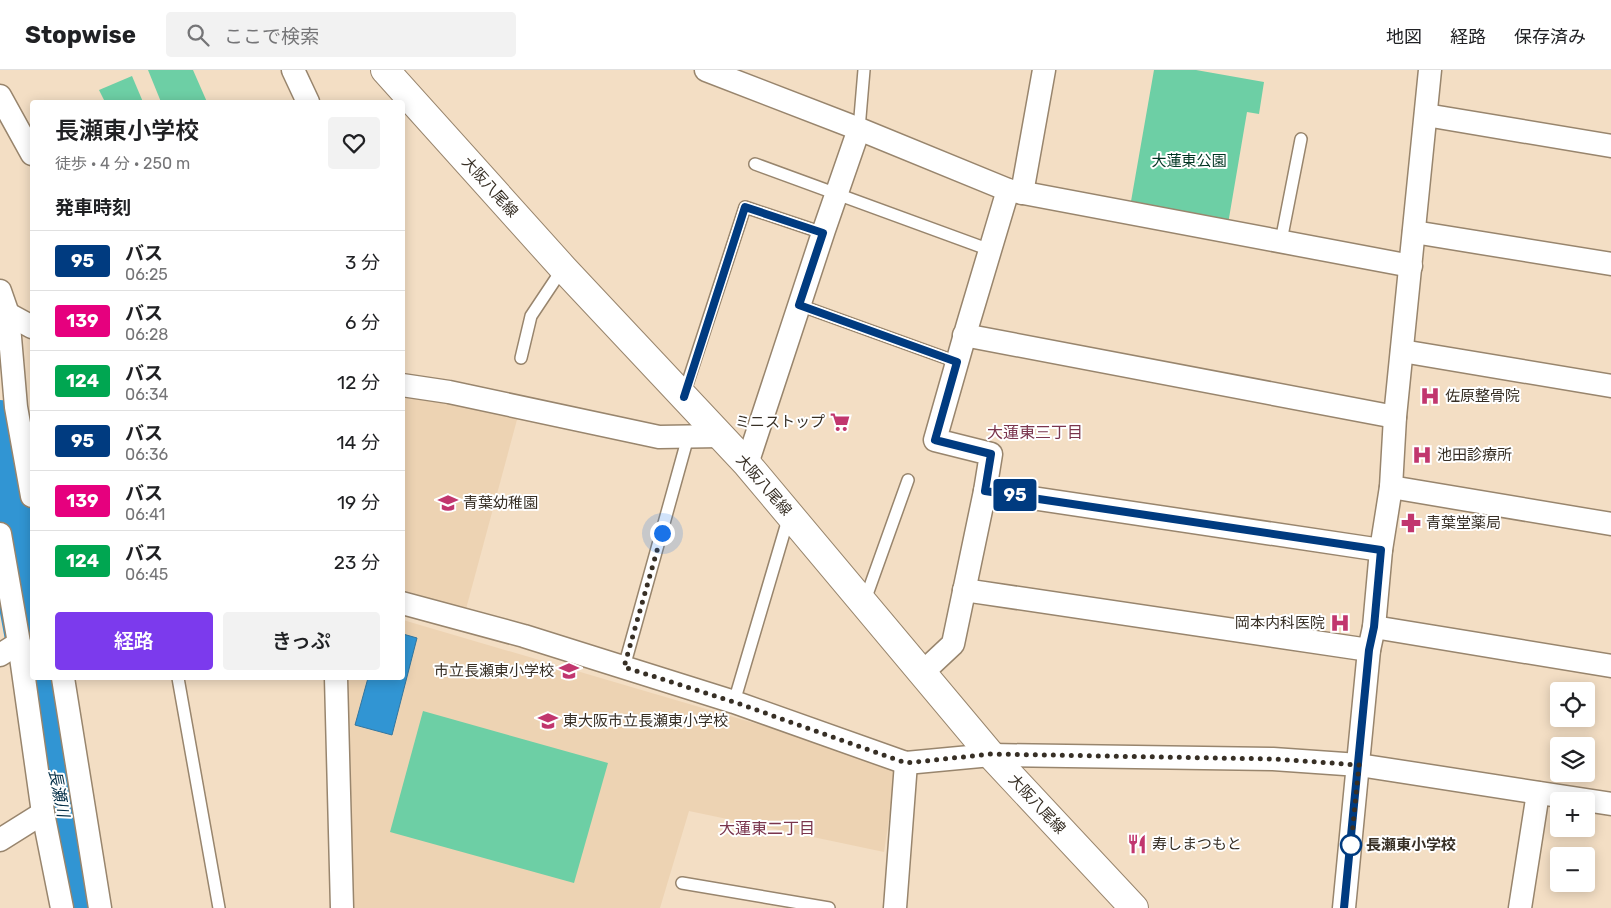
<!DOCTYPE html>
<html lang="ja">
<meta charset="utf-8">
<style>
body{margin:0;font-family:Rubik,"Noto Sans JP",sans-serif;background:#f2f2f2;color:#202124;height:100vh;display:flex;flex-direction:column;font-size:19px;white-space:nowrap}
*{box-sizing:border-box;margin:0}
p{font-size:16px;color:#757577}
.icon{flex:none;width:28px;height:28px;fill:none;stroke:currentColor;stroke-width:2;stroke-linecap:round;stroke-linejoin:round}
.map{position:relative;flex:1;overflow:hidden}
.sheet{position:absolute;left:30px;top:30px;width:375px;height:580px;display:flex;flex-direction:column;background:#fff;border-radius:5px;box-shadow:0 2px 12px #0003}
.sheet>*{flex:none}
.badge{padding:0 10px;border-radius:4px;font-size:18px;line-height:32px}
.fabs{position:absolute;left:1550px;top:612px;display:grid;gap:10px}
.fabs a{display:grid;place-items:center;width:45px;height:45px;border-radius:5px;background:#fff;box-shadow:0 2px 12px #0003;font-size:25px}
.you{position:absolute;width:25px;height:25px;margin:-12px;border:4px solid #fff;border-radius:50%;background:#1a73e8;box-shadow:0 0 0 8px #1a73e833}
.map>.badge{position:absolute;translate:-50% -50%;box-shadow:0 0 0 2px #fff}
h2{padding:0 25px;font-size:19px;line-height:45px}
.round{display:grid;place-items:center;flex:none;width:52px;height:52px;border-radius:5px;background:#f2f2f2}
.overview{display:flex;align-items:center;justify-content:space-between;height:85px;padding:0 25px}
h1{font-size:24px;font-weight:600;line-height:38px}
.cta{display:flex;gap:10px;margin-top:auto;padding:10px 25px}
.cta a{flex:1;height:58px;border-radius:5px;background:#7c3aed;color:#fff;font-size:20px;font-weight:600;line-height:58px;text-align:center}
.cta a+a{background:#f2f2f2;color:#202124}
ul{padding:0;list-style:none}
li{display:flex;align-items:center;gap:15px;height:60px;padding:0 25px;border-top:1px solid #e0e0e0}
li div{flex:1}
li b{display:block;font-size:19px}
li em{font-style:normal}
li .badge{min-width:55px;font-weight:700;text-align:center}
header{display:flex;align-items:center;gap:30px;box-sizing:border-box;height:70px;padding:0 25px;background:#fff;border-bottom:1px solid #e0e0e0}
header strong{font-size:24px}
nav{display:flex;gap:28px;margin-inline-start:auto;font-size:18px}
.search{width:350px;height:45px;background:#f2f2f2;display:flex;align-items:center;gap:12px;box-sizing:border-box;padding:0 18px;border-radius:5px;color:#757577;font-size:19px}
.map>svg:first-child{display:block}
.built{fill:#edd3b3}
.green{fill:#6dcfa5}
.water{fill:#3195d3;stroke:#33769f}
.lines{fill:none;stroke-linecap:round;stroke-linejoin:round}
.river{stroke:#3195d3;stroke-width:48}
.lane-casing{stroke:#98856d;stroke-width:14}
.street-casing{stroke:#98856d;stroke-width:25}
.secondary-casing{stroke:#98856d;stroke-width:30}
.lane{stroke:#fff;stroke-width:11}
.street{stroke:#fff;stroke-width:22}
.secondary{stroke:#fff;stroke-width:28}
.line-casing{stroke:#fff;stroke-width:11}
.line{stroke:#003b80;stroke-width:8}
.walk{stroke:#372f25;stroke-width:5;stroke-dasharray:0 9}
.stop-dot{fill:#fff;stroke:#003b80;stroke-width:2.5}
.labels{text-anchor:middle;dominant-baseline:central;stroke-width:4;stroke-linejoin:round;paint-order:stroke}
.park-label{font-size:15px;fill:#003522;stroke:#fff}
.street-label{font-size:15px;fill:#372f25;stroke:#fff}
.poi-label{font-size:15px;fill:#372f25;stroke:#fff;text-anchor:start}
.stop-label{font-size:15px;font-weight:bold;fill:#372f25;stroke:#fff;text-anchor:start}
.neighbourhood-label{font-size:16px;fill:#7a354d;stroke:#fff}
.water-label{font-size:16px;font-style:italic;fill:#022d46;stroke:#fff}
</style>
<header>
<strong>Stopwise</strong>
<div class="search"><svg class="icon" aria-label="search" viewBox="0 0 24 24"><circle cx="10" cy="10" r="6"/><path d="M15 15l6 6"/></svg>ここで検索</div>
<nav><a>地図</a><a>経路</a><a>保存済み</a></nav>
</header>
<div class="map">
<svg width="1611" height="838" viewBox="0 0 1611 838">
<rect width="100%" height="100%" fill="#f3dec4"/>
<g class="built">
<polygon points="402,322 518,346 466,539 403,520"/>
<polygon points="403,550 897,695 884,782 689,741 660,838 349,838 347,608 402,608"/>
</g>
<g class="green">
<polygon points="148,0 193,0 207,32 161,32"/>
<polygon points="1154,0 1196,0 1264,12 1259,44 1247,42 1228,154 1130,137"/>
<polygon points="132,6 143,32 105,32 99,20"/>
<polygon points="423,641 608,693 574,813 390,762"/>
</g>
<polygon class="water" points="403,564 417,568 392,665 355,655 368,608 402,608"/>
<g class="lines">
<g class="river">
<polyline points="0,354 21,525 32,584"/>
<polyline points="37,608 81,838"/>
</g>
<defs>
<g id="lane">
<polyline points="859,59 864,0"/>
<polyline points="755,94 990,180"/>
<polyline points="1281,171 1301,69"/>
<polyline points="799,235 957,292"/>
<polyline points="521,288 531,246 563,198"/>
<polyline points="684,324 745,137 823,163"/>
<polyline points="864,533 908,410"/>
<polyline points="624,597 688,367"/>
<polyline points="178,608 219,838"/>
<polyline points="734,632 789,446"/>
<polyline points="682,813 829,838"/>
</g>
<g id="street">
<polyline points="293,0 308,32"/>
<polyline points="706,0 859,59 1008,120 1411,196"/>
<polyline points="0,26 32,84"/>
<polyline points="1426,45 1611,76"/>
<polyline points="1022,123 1044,0"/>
<polyline points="1414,162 1611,194"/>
<polyline points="0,221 8,244 16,337 32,426"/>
<polyline points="0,244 8,244 32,257"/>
<polyline points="964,265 1395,347"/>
<polyline points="1402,281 1611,316"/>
<polyline points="402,315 449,322 659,367 720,366"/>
<polyline points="747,394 824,160 859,59"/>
<polyline points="1391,417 1611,454"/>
<polyline points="985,421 1381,480"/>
<polyline points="0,464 19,573 43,743 62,838"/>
<polyline points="964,520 1369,580"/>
<polyline points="402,533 524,566 734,632 906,693 991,685 1273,689 1359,695 1611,734"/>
<polyline points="1374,557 1611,596"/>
<polyline points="0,585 19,573"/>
<polyline points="922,603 953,574 985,421 991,384 935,370 968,254 1008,120"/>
<polyline points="63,608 100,838"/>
<polyline points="336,608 342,838"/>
<polyline points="0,770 43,743"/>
<polyline points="895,838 906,693"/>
<polyline points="1344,838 1369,580 1374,557 1381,480 1391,417 1395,347 1430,0"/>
<polyline points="1520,838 1538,723"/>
</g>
<polyline id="secondary" points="385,0 563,198 747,394 991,685 1134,838"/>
</defs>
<use href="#lane" class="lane-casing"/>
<use href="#street" class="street-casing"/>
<use href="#secondary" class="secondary-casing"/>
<use href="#lane" class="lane"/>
<use href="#street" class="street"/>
<use href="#secondary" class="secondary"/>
</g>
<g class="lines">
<defs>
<polyline id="line" points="684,327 745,137 823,163 799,235 957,292 935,370 991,384 985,421 1381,480 1374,557 1369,580 1344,838"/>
</defs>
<use href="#line" class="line-casing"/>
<use href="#line" class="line"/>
<polyline class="walk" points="662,463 624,597 734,632 906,693 991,684 1273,689 1359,695 1351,775"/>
</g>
<defs>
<symbol id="hospital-bare" viewBox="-9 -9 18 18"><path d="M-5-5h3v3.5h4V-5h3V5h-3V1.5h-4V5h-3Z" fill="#c1366e" stroke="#fff" stroke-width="2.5" paint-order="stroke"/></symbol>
<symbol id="supermarket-bare" viewBox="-9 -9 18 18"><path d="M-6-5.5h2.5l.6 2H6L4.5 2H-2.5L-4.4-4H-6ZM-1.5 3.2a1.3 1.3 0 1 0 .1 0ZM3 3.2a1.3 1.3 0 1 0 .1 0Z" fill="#c1366e" stroke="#fff" stroke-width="2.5" paint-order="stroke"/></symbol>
<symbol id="school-bare" viewBox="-9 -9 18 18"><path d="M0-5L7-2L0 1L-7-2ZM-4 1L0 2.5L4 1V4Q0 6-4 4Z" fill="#c1366e" stroke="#fff" stroke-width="2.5" paint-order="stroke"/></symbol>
<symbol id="pharmacy-bare" viewBox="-9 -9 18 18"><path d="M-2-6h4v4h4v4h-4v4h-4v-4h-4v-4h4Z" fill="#c1366e" stroke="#fff" stroke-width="2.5" paint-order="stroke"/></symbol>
<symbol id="restaurant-bare" viewBox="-9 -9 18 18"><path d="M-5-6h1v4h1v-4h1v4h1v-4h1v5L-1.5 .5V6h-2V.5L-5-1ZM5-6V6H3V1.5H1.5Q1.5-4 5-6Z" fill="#c1366e" stroke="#fff" stroke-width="2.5" paint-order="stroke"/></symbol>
</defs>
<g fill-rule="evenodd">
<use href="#hospital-bare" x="1416" y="312" width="28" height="28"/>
<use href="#supermarket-bare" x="826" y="338" width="28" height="28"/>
<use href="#hospital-bare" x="1408" y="371" width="28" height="28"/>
<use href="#school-bare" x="434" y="419" width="28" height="28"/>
<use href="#pharmacy-bare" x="1397" y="439" width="28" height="28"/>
<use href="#hospital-bare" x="1326" y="539" width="28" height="28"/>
<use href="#school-bare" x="555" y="587" width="28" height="28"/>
<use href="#school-bare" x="534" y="637" width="28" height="28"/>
<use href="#restaurant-bare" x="1123" y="760" width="28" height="28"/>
</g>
<circle class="stop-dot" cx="1351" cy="775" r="10"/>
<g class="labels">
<g class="park-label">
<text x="1189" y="91">大蓮東公園</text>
</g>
<g class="street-label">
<text transform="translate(490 117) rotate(48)">大阪八尾線</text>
<text transform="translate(764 415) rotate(49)">大阪八尾線</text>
<text transform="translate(1037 734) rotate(47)">大阪八尾線</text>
</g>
<g class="poi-label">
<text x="1445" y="326">佐原整骨院</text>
<text x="825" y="352" text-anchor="end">ミニストップ</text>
<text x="1437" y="385">池田診療所</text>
<text x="463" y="433">青葉幼稚園</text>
<text x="1426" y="453">青葉堂薬局</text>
<text x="1325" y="553" text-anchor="end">岡本内科医院</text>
<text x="554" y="601" text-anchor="end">市立長瀬東小学校</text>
<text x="563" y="651">東大阪市立長瀬東小学校</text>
<text x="1152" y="774">寿しまつもと</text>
</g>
<g class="stop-label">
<text x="1366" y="775">長瀬東小学校</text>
</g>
<g class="neighbourhood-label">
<text x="1035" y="362">大蓮東三丁目</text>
<text x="767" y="758">大蓮東二丁目</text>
</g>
<g class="water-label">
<text transform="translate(59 723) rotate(79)">長瀬川</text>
</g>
</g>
</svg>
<div class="fabs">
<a><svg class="icon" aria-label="locate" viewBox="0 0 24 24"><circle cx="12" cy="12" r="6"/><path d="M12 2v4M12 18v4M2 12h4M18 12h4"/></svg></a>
<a><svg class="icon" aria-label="layers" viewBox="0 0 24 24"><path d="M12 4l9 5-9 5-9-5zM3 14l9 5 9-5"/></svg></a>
<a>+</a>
<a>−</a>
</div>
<div class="you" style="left:662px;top:463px"></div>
<b class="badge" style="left:1015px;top:425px;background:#003b80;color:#fff">95</b>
<section class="sheet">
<div class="overview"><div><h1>長瀬東小学校</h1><p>徒歩 · 4 分 · 250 m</p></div><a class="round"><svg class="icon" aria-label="heart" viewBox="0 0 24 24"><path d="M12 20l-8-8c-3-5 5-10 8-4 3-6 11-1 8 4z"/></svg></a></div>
<h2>発車時刻</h2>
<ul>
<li><span class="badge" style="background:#003b80;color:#fff">95</span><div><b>バス</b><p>06:25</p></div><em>3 分</em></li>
<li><span class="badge" style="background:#e6007e;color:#fff">139</span><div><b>バス</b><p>06:28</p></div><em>6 分</em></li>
<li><span class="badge" style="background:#00a651;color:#fff">124</span><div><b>バス</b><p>06:34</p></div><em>12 分</em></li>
<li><span class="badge" style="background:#003b80;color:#fff">95</span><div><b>バス</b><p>06:36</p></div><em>14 分</em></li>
<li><span class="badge" style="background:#e6007e;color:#fff">139</span><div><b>バス</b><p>06:41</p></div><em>19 分</em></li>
<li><span class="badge" style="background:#00a651;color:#fff">124</span><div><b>バス</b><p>06:45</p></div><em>23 分</em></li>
</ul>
<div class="cta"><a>経路</a><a>きっぷ</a></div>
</section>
</div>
